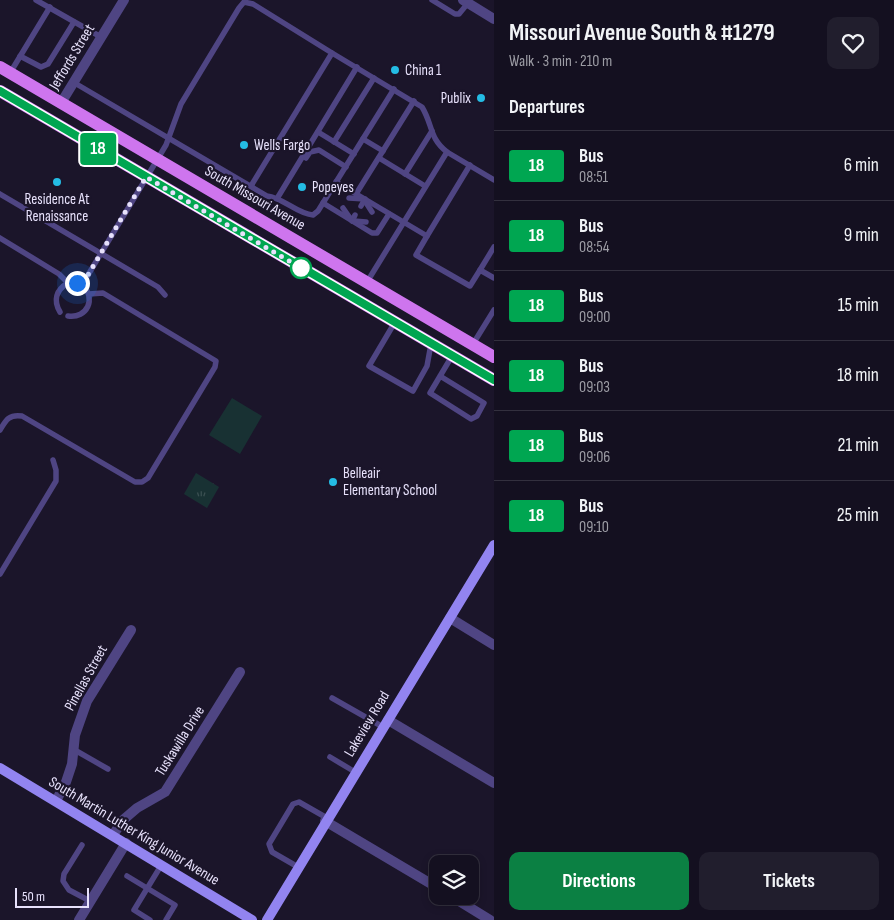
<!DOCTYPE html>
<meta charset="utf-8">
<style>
body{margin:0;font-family:"Sofia Sans Condensed",sans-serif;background:#211e2d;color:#f1f3f6;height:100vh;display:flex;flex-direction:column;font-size:19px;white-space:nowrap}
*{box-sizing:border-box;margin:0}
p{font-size:16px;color:#9d9da5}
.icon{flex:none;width:28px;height:28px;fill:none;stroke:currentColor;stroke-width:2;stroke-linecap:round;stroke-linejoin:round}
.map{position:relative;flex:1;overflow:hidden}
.sheet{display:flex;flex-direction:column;background:#141020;width:400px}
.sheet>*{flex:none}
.badge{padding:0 10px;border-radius:4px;font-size:18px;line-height:32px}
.buttons{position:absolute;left:429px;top:855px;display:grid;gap:10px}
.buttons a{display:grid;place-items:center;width:50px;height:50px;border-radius:10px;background:#141020;box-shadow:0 2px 8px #0003,0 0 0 1px #33303e;font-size:25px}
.scale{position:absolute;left:15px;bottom:12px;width:74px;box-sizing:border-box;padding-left:5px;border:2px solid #e7e1fb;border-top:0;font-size:14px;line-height:18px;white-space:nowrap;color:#e7e1fb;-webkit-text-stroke:4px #1b152a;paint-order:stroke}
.you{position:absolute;width:25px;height:25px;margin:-12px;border:4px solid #fff;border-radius:50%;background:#1a73e8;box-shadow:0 0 0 8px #1a73e833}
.map>.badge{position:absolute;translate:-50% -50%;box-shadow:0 0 0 2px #fff}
h2{padding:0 15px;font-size:19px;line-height:45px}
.round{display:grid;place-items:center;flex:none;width:52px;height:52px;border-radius:10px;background:#211e2d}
.headline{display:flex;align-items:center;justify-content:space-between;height:85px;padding:0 15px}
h1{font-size:24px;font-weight:700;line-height:38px}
.primary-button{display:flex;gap:10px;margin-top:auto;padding:10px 15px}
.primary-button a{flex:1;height:58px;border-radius:10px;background:#0b8043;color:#fff;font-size:20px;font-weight:700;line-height:58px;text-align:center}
.primary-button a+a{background:#211e2d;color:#f1f3f6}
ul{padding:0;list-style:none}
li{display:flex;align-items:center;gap:15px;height:70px;padding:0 15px;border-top:1px solid #33303e}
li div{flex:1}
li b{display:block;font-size:19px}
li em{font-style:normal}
li .badge{min-width:55px;font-weight:700;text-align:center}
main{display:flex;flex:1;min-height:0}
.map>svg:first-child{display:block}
.grass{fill:url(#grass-tufts)}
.garden{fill:#183133}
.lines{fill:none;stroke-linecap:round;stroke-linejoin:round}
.lane{stroke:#4f4583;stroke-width:5.5}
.street{stroke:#4f4583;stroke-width:10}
.secondary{stroke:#9284f0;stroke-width:10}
.primary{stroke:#ce75ee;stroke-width:12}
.line-casing{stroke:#fff;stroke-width:11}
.line{stroke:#00a651;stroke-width:8}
.walk{stroke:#e7e1fb;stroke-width:5;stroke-dasharray:0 9}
.poi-dot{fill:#24bce4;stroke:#1b152a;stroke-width:2}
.stop-dot{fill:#fff;stroke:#00a651;stroke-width:2.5}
.labels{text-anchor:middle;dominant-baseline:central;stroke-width:4.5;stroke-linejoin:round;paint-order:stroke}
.street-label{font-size:15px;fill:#e7e1fb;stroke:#1b152a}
.poi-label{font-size:15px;fill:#e7e1fb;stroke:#1b152a;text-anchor:start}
</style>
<main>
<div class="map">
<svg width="494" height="920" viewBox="0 0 494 920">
<defs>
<pattern id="grass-tufts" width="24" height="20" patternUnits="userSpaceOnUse" patternTransform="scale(1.25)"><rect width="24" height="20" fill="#183133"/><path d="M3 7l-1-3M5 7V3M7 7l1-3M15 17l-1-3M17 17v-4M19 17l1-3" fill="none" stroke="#3a4f51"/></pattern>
</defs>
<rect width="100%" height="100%" fill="#1b152a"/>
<polygon class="grass" points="196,473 219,487 207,508 184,494"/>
<polygon class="garden" points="232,398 262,416 240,454 209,435"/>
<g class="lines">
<g class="lane">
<polyline points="36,0 101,37"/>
<polyline points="432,0 455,14 459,14 468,3"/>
<path d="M332,53L422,107C433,125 429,138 447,152"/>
<polyline points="20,56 41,67 48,64 74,22"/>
<polyline points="10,73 50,7"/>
<path d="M73,82L267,196C284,198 297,214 313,215L318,211L394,89"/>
<polyline points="318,132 354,154"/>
<polyline points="363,139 383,151"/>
<polyline points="334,142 374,78"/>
<polyline points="306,158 310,152 319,150 346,167"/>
<polyline points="379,158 425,186"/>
<polyline points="405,174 432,131"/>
<polyline points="336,182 427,236 416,255 470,286 480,270 494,278"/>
<polyline points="0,194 158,287 165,295"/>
<polyline points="356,194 414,101"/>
<polyline points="278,197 357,67"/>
<polyline points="349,198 365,199 361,206"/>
<polyline points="365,201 372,212"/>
<polyline points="323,203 372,233 377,233 389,214"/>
<polyline points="343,208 352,221 355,215"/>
<polyline points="354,221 366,222"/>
<polyline points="427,236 470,165"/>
<polyline points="0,238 59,274 68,283"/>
<polyline points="480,270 494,247"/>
<polyline points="367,282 447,152 494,180"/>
<polyline points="82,285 166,145 181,104 239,8 244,2 253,4 332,53 251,186"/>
<path d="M60,312C53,300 56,290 68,283L82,285C97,298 87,319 68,316"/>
<polyline points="395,322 369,366 413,391 427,366 431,344"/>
<polyline points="473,344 494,310"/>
<polyline points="440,376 484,403 477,416 471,419 430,393 452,356"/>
<path d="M0,430C6,420 9,414 22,416L135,482H142L148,478L215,367L216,361L103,293L89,294"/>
<polyline points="0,574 56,481 56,470 53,460"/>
<polyline points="332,698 383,727"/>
<polyline points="73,749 108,769"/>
<polyline points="330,757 355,772"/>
<polyline points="82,845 64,874 63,881 69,890 90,901"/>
<polyline points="298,867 272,852 269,844 293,804 299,802 327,818"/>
<polyline points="127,876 175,905 166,920"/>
<polyline points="150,920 134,910 162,864"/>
</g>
<g class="street">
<polyline points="463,0 494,19"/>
<polyline points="61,103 124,0"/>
<polyline points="450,618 494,645"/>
<polyline points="388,720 494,783"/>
<polyline points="56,801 66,782 72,764 75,735 87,701 131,630"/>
<polyline points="325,821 438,888"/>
<polyline points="113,835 123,820 137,808 165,792 240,672"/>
<polyline points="451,896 490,920"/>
<polyline points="79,920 126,843"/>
</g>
<g class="secondary">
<polyline points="0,768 252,920"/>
<polyline points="267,920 494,545"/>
</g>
<g class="primary">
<polyline points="0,67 494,357"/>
<polyline points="0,91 494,380"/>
</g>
</g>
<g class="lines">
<defs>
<polyline id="line" points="0,91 494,380"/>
</defs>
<use href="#line" class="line-casing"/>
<use href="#line" class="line"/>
<polyline class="walk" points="77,283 82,285 146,177 301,268"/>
</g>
<g class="poi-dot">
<circle cx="395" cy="70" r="5"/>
<circle cx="481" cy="98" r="5"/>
<circle cx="244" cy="145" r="5"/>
<circle cx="57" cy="182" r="5"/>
<circle cx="302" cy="187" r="5"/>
<circle cx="333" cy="482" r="5"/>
</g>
<circle class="stop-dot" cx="301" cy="268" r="10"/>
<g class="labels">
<g class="street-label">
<text transform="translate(72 57) rotate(-59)">Jeffords Street</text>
<text transform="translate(255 198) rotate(30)">South Missouri Avenue</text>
<text transform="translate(86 678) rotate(-61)">Pinellas Street</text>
<text transform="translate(367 724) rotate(-59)">Lakeview Road</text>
<text transform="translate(180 741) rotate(-58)">Tuskawilla Drive</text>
<text transform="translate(134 831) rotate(31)">South Martin Luther King Junior Avenue</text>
</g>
<g class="poi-label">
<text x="405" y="70">China 1</text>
<text x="471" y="98" text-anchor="end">Publix</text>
<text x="254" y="145">Wells Fargo</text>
<text x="312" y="187">Popeyes</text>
<text x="57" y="199" text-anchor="middle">Residence At<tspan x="57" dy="17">Renaissance</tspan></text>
<text x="343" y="473">Belleair<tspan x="343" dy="17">Elementary School</tspan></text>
</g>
</g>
</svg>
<div class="buttons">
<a><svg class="icon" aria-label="layers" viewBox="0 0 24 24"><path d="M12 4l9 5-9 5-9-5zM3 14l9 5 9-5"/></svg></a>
</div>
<div class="scale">50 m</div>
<div class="you" style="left:77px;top:283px"></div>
<b class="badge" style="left:98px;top:149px;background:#00a651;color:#fff">18</b>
</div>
<section class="sheet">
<div class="headline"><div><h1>Missouri Avenue South &amp; #1279</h1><p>Walk · 3 min · 210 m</p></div><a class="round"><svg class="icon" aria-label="heart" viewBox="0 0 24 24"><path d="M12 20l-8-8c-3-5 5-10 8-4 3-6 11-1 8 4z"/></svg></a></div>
<h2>Departures</h2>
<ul>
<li><span class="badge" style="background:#00a651;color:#fff">18</span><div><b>Bus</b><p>08:51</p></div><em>6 min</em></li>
<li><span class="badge" style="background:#00a651;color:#fff">18</span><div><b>Bus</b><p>08:54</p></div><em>9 min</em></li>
<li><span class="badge" style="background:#00a651;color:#fff">18</span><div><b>Bus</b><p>09:00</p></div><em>15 min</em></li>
<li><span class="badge" style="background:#00a651;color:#fff">18</span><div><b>Bus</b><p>09:03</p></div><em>18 min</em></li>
<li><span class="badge" style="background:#00a651;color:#fff">18</span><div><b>Bus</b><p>09:06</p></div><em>21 min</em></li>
<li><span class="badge" style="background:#00a651;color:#fff">18</span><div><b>Bus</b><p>09:10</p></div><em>25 min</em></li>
</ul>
<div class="primary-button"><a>Directions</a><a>Tickets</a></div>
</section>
</main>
